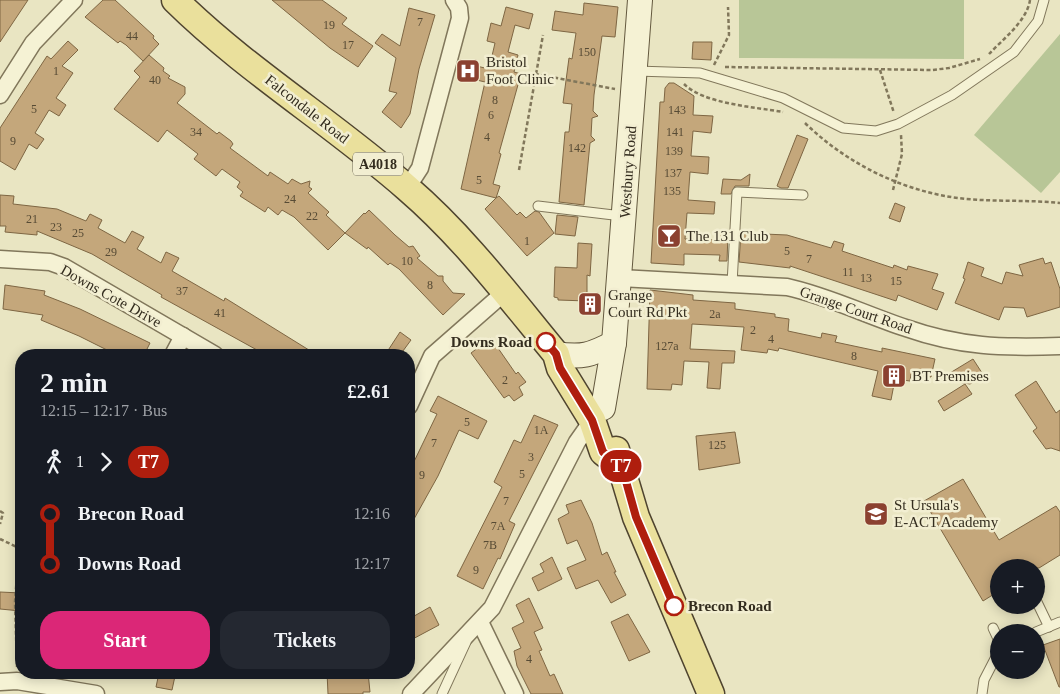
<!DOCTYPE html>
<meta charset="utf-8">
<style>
body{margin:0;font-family:Georgia,serif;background:#242831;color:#f1f3f6;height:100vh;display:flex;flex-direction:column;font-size:19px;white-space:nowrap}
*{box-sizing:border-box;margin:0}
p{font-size:16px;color:#9ea1a6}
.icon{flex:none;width:28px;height:28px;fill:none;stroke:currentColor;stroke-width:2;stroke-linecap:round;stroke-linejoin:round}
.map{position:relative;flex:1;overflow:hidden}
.details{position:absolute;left:15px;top:349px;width:400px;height:330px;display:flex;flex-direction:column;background:#171b24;border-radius:20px;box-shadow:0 2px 12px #0003}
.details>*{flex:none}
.badge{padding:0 10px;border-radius:16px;font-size:18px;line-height:32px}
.controls{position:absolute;left:990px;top:559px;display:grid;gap:10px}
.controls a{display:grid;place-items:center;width:55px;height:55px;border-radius:50%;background:#171b24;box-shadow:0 2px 12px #0003;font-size:25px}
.map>.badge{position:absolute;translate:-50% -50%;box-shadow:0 0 0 2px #fff}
.legs{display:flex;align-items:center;gap:8px;height:55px;padding:0 25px;font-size:16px}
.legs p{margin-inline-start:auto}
.headline{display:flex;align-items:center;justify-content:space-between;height:85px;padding:0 25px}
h1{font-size:28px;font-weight:700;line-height:38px}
.action{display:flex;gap:10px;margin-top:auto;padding:10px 25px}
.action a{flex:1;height:58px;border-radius:20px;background:#db2777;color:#fff;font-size:20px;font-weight:700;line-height:58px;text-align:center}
.action a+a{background:#242831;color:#f1f3f6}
ul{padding:0 25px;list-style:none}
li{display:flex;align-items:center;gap:18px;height:50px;font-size:19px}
li i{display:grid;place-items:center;width:8px;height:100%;margin:0 6px;background:currentColor}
li i::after{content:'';width:12px;height:12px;margin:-6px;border:4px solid;border-radius:50%;background:#171b24}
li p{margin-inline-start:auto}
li:first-child i{background:linear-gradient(#0000 50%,currentColor 0)}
li:last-child i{background:linear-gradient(currentColor 50%,#0000 0)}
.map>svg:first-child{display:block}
.green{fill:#b8c697}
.building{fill:#c4a77b;stroke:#7e6643}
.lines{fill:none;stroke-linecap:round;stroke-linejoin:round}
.lane-casing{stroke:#81775b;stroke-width:11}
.street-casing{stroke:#81775b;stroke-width:19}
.secondary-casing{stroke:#63583e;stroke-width:26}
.primary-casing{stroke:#4f442f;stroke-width:29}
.path{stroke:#81775b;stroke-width:2.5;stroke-dasharray:4 2.5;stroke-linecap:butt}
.lane{stroke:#f5f2d4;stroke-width:9}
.street{stroke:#f5f2d4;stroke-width:16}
.secondary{stroke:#f5f2d4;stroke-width:24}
.primary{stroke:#eae09c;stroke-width:26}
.line-1-casing{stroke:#fff;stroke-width:11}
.line-1{stroke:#af1e0e;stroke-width:8}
.stop-1-dot{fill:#fff;stroke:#af1e0e;stroke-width:2.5}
.labels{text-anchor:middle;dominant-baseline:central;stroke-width:5;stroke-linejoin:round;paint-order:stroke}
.number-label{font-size:12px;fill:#574b35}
.shield{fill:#f2eed1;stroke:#6c6654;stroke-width:1}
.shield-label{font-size:14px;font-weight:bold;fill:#332c1e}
.poi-label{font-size:15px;fill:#332c1e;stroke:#f2eed1;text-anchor:start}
.street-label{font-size:15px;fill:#332c1e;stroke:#f2eed1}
.stop-label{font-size:15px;font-weight:bold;fill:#332c1e;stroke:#f2eed1;text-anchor:end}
</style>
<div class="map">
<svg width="1060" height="694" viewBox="0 0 1060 694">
<rect width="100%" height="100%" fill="#e9e5c2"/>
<g class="green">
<polygon points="739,0 964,0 964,59 739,58"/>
<polygon points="1060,34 1060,172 1041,193 974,135"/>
</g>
<g class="building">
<polygon points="0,0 28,0 0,42"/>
<polygon points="103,0 115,0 154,36 153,38 159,44 143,61 126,45 120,41 118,43 85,17"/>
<polygon points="272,0 322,0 347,18 342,24 373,46 358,67 330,48"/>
<polygon points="584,3 618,7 615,37 602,36 594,95 593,111 598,116 592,118 591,136 595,140 590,143 584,205 559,202 565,132 569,132 572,104 563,103 569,58 572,59 576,33 552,30 555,11 583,15"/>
<polygon points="506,7 533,14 529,29 515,25 508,52 518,55 514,72 521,74 499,153 501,154 493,184 500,186 496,198 499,196 517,215 520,212 526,218 535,211 539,212 554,233 527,256 485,209 496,198 461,189 485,82 460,76 464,63 489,69 495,43 487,41 491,23 501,26"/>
<polygon points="409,8 435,15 419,69 410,114 401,128 382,112 397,93 389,91 396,58 375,43 382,34 400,46"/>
<polygon points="68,41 78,50 62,66 73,73 56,98 66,105 59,116 49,110 35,133 44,139 37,149 29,144 15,170 0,161 0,128 47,56 51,59"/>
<polygon points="693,42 712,42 711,60 692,59"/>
<polygon points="149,55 164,68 163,71 170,76 168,78 185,87 185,94 177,103 217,134 219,132 231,141 233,144 230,148 268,176 270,172 288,184 292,179 301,184 310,181 309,187 312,189 308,193 329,212 326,215 345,233 328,250 294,217 282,210 278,215 268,207 265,212 240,196 243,192 237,187 240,182 222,169 216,176 194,159 198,154 167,130 158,142 114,109 140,77 134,71"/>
<polygon points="669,83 674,83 694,96 693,115 713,116 711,133 693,131 691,156 709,157 708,174 690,172 688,200 715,202 714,214 687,213 685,239 716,240 716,234 728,234 727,261 719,261 720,255 684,254 684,265 651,263 660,102 664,102 665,88"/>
<polygon points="797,135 808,139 788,188 781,188 777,186"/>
<polygon points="750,174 749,186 735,186 731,194 721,194 723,179 741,180"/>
<polygon points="0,195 14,196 13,204 57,209 86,221 90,214 102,220 98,228 125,243 132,231 144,237 137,249 161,263 166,252 179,258 172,271 224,301 225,298 317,355 266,355 161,297 162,295 92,254 37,231 37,235 5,232 6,226 0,226"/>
<polygon points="895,203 905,207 900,222 889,218"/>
<polygon points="369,210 395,235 409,247 413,246 420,256 417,258 438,276 443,276 443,281 453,293 465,294 443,315 399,269 390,263 388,265 368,247 367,249 345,233 364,213 365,214"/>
<polygon points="557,215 578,217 575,236 555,234"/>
<polygon points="741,233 787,235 831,248 834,241 844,244 842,251 893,268 894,265 907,270 908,266 938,274 932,289 944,293 937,310 898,295 896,301 790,266 790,268 739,262"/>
<polygon points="578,243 592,244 590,276 587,275 587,301 558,300 558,298 554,297 555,267 577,268"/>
<polygon points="1043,258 1045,264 1051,262 1060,289 1060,307 1027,317 1024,308 1004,307 999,320 955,303 965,279 963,278 968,262 984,268 981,276 1002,284 1006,272 1023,276 1019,265"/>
<polygon points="5,285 45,291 44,295 80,309 150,343 144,355 117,355 79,336 41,320 43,315 3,309"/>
<polygon points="650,290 693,295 693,300 735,303 735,309 775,314 775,317 789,319 788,331 821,338 822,333 837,336 835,342 882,352 882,348 935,359 931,377 911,374 910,381 895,379 891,400 872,396 878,371 779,348 778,351 768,349 767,353 741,350 744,327 692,324 690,349 735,351 734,363 722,363 720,389 707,388 709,362 684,361 682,385 672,384 671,390 647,389"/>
<polygon points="400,332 411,340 400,355 385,355"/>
<polygon points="491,338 516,374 518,372 526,382 519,387 523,395 514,401 509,395 504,398 471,353"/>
<polygon points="973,359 984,376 970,384 940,379"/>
<polygon points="1036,381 1056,413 1060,410 1060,451 1051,448 1046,449 1033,431 1037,428 1015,395"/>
<polygon points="965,384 972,394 944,411 938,401"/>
<polygon points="438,396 487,421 478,439 459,430 438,476 409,528 409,472 437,414 430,411"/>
<polygon points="534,415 558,425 509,521 515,524 500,559 498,558 483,589 457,576 502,487 494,482 514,440 521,443"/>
<polygon points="735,432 740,463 699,470 696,436"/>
<polygon points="963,479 999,540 1056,506 1060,512 1060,555 1039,568 999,568 999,591 983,601 924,501"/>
<polygon points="581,500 592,523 602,555 607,552 616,572 614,572 626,595 611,603 598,580 576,589 567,568 586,560 577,540 567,544 558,519 569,513 566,505"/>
<polygon points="552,557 562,579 538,591 532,578 544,572 540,564"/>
<polygon points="0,592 21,593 21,611 0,609"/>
<polygon points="529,598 543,628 534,632 542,650 539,651 550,676 554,674 563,694 531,694 517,666 514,651 521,648 512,628 524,622 516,605"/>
<polygon points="430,607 439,625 409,641 409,619"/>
<polygon points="628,614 650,652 629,661 611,622"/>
<polygon points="1060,639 1060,687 1059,687 1043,645"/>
<polygon points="327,672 368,672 370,692 363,692 363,694 328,694"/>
<polygon points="159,673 175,676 172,690 156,687"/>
</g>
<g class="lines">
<defs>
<g id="lane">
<polyline points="636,71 700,73 783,98 843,128 876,131 898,124 952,95 1014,52 1038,21 1044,0"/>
<polyline points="538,206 622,216"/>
<polyline points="732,284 737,192 803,195"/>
<polyline points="1036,600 1049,627"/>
<polyline points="993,628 999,641"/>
<polyline points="1036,632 1060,622"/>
<polyline points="442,694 466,642"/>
<polyline points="982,694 984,680 999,651"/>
</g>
<g id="street">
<polyline points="0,95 33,43 74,0"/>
<polyline points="407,188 420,168 460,18 459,8 454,0"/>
<polyline points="0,259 50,262 64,267 215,355"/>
<path d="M620,278L787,287C828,296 866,315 906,328C960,347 1003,348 1060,346"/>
<polyline points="173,355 183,336"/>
<polyline points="409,406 432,356 505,292"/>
<polyline points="480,622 515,694"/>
<polyline points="0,682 17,681 96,694"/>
<polyline points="411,694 492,608 577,442 596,415"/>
</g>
<g id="secondary">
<path d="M556,354C582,358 591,355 614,343"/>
<polyline points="603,408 614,343 640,0"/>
</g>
<g id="primary">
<path d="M175,0C246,70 333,123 407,188C464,237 509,297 556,354L560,368L592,420L603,452L622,467"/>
<polyline points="616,450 636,517 711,694"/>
</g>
</defs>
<use href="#lane" class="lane-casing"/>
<use href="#street" class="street-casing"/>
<use href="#secondary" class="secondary-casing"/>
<use href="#primary" class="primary-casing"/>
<g class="path">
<path d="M989,54C1003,39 1027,21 1030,0"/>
<polyline points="714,65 729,35 728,7"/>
<polyline points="725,67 932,70 949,68 980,59"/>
<polyline points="880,70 894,113"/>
<polyline points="535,74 615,89"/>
<path d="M684,84C704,104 755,107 783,112"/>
<path d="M805,123C843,160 892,186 945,196C982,203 1022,199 1060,203"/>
<polyline points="519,170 543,35"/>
<polyline points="893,190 902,154 901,135"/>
<polyline points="0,511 3,513 0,524"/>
<polyline points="0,539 19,548 15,602 17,667"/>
</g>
<use href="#lane" class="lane"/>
<use href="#street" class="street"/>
<use href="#secondary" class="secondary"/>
<use href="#primary" class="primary"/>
</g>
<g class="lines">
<defs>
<polyline id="line-1" points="546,342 556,354 560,368 592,420 603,452 622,467 636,517 674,606"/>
</defs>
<use href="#line-1" class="line-1-casing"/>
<use href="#line-1" class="line-1"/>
</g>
<defs>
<symbol id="hospital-square" viewBox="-11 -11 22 22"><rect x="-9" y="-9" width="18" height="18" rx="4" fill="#8b4130" stroke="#f2eed1"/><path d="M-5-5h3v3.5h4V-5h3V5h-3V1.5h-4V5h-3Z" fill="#fff"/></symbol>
<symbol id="bar-square" viewBox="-11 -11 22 22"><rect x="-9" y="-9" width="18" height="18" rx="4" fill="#8b4130" stroke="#f2eed1"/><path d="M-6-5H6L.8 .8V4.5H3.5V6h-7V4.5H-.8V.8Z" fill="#fff"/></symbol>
<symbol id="building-square" viewBox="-11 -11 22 22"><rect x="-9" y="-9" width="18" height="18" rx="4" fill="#8b4130" stroke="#f2eed1"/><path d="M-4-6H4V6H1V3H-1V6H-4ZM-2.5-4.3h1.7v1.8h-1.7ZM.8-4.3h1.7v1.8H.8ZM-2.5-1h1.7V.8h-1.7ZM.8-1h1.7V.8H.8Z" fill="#fff"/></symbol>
<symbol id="school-square" viewBox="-11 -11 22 22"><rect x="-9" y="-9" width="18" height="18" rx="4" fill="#8b4130" stroke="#f2eed1"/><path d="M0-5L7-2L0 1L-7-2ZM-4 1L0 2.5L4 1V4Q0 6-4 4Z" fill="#fff"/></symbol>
</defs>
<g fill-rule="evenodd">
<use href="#hospital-square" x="454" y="57" width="28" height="28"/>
<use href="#bar-square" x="655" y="222" width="28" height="28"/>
<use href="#building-square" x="576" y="290" width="28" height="28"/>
<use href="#building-square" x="880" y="362" width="28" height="28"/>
<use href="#school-square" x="862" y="500" width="28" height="28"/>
</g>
<g class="stop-1-dot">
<circle cx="546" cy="342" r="9"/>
<circle cx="674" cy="606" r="9"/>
</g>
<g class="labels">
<g class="number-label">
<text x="420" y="22">7</text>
<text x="329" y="25">19</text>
<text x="132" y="36">44</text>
<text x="348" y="45">17</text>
<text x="587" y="52">150</text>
<text x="56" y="71">1</text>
<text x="155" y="80">40</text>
<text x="495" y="100">8</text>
<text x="34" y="109">5</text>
<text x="677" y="110">143</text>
<text x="491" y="115">6</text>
<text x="196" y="132">34</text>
<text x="675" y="132">141</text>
<text x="487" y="137">4</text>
<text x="13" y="141">9</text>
<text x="577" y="148">142</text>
<text x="674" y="151">139</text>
<text x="673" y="173">137</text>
<text x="479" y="180">5</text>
<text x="672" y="191">135</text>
<text x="290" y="199">24</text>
<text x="312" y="216">22</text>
<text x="32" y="219">21</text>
<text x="56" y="227">23</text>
<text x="78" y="233">25</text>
<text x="527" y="241">1</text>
<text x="787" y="251">5</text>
<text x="111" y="252">29</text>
<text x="809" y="259">7</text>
<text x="407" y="261">10</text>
<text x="848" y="272">11</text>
<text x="866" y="278">13</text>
<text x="896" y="281">15</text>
<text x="430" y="285">8</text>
<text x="182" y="291">37</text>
<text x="220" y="313">41</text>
<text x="715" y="314">2a</text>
<text x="753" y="330">2</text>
<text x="771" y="339">4</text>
<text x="667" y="346">127a</text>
<text x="854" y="356">8</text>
<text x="505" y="380">2</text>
<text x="467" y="422">5</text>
<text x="541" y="430">1A</text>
<text x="434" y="443">7</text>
<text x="717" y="445">125</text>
<text x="531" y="457">3</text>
<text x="522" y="474">5</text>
<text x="422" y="475">9</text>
<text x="506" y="501">7</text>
<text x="498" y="526">7A</text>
<text x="490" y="545">7B</text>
<text x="476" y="570">9</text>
<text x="529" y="659">4</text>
</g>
<rect class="shield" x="353" y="152.5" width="50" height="23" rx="4"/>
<g class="shield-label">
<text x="378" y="164">A4018</text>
</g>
<g class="poi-label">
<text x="486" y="62">Bristol<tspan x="486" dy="17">Foot Clinic</tspan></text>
<text x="686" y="236">The 131 Club</text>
<text x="608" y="295">Grange<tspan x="608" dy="17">Court Rd Pkt</tspan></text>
<text x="912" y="376">BT Premises</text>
<text x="894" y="505">St Ursula's<tspan x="894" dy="17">E-ACT Academy</tspan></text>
</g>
<g class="street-label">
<text transform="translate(307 109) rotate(38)">Falcondale Road</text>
<text transform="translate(628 172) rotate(-86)">Westbury Road</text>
<text transform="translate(111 296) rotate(29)">Downs Cote Drive</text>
<text transform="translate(856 310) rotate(19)">Grange Court Road</text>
</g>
<g class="stop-label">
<text x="532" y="342">Downs Road</text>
<text x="688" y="606" text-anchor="start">Brecon Road</text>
</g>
</g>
</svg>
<div class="controls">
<a>+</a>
<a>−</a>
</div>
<b class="badge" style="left:621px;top:466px;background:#af1e0e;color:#fff">T7</b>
<section class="details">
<div class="headline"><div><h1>2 min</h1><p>12:15 – 12:17 · Bus</p></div><b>£2.61</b></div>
<div class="legs"><svg class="icon" aria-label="walk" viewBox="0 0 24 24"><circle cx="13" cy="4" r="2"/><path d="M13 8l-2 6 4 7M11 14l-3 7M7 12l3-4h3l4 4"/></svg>1<svg class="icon" aria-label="forward" viewBox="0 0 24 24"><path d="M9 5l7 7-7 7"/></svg><b class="badge" style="background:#af1e0e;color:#fff">T7</b></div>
<ul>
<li><i style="color:#af1e0e"></i><b>Brecon Road</b><p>12:16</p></li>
<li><i style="color:#af1e0e"></i><b>Downs Road</b><p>12:17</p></li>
</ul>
<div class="action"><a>Start</a><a>Tickets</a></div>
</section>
</div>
